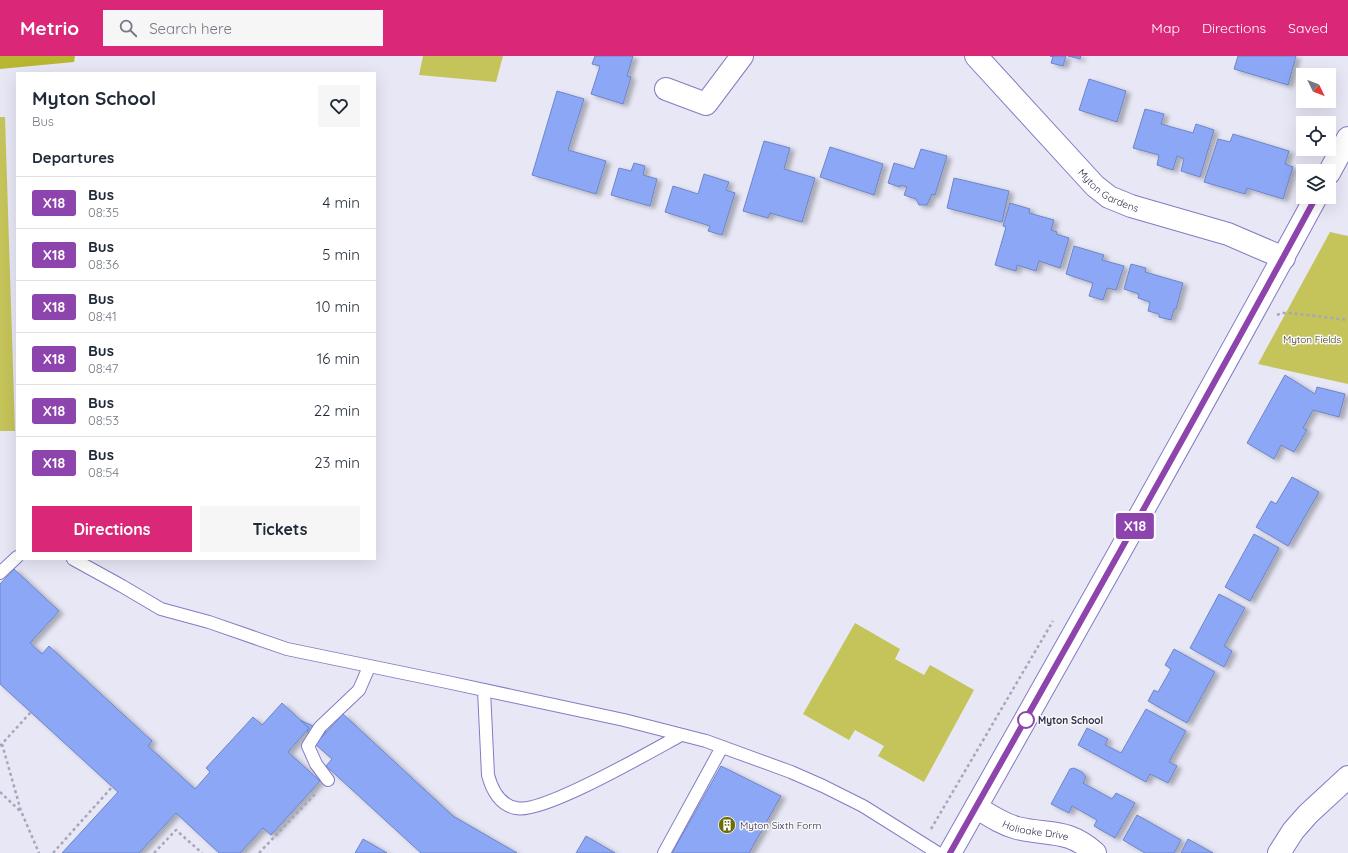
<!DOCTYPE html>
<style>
body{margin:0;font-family:Quicksand,sans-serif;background:#f6f6f7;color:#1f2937;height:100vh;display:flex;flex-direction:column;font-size:15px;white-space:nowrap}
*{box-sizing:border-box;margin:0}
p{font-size:13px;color:#747a83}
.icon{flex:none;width:22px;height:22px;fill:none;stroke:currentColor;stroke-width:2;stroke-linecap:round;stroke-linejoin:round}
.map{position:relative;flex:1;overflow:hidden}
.side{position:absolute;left:16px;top:16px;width:360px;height:488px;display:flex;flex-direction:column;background:#fff;border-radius:0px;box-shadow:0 4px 16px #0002}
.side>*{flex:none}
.badge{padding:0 8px;border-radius:3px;font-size:14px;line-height:26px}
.needle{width:26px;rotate:133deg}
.fabs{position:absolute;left:1296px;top:12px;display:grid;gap:8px}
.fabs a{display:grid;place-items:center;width:40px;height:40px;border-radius:0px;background:#fff;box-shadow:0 4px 16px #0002;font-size:20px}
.map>.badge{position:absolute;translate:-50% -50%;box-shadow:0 0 0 2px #fff}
h2{padding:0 16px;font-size:15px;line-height:36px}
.round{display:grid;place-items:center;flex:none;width:42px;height:42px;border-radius:0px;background:#f6f6f7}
.head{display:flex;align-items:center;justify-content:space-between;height:68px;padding:0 16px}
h1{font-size:19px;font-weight:700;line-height:30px}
.action{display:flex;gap:8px;margin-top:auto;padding:8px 16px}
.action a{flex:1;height:46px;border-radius:0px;background:#db2777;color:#fff;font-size:16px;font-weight:700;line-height:46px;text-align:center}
.action a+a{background:#f6f6f7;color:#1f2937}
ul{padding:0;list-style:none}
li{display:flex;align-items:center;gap:12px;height:52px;padding:0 16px;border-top:1px solid #e0e1e3}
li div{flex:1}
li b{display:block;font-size:15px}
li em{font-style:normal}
li .badge{min-width:44px;font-weight:700;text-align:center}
header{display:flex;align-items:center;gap:24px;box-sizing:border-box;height:56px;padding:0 20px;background:#db2777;color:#fff}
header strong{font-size:19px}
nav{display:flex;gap:22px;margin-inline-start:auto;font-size:14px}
.search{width:280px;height:36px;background:#f6f6f7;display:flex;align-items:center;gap:10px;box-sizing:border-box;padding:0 14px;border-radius:0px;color:#747a83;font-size:15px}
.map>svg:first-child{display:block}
.green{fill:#c5c45a}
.forest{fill:#b8b734}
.building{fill:#8ca7f5;stroke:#6d85c9;filter:url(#shadow)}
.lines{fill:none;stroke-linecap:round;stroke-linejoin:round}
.service-casing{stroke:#847bc3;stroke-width:14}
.minor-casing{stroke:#847bc3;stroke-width:24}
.primary-casing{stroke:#847bc3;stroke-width:24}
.path{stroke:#a7a6ba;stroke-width:2.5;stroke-dasharray:3 3;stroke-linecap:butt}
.service{stroke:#fff;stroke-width:12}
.minor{stroke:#fff;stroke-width:22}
.primary{stroke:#fff;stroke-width:22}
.line-casing{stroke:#fff;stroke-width:9}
.line{stroke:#8e44ad;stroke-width:6}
.stop-dot{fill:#fff;stroke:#8e44ad;stroke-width:2}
.labels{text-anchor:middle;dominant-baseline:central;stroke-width:3;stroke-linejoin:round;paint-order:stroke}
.street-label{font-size:10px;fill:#312d4b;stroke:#f6f6f6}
.park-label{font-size:10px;fill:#41400c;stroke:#f6f6f6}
.stop-label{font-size:10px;font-weight:bold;fill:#312d4b;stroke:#f6f6f6;text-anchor:start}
.poi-label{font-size:10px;fill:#312d4b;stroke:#f6f6f6;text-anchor:start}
</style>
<header>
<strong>Metrio</strong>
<div class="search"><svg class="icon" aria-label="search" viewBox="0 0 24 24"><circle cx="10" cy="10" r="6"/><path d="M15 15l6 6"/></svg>Search here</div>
<nav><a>Map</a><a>Directions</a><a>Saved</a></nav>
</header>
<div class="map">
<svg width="1348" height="797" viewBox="0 0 1348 797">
<defs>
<filter id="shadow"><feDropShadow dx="4.5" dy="2.5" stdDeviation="2" flood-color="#0004"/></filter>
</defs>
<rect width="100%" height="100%" fill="#e7e7f6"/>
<g class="green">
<polygon points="423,0 503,0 496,26 419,19"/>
<polygon points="0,61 5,61 15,375 0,375"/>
<polygon points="1330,176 1348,180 1348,328 1258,308"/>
<polygon points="855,567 900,593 895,603 924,619 930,609 974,634 924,726 878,700 884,690 855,674 849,684 803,658"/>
</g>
<polygon class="forest" points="0,0 75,0 74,6 0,13"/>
<g class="building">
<polygon points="595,0 633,0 627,20 631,21 623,48 591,38 600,10 592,8"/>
<polygon points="1050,0 1066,0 1063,10 1051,7 1053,1"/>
<polygon points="1068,0 1081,0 1080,3"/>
<polygon points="1238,0 1296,0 1288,29 1234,13"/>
<polygon points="1089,23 1126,35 1117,66 1079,54"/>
<polygon points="557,35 584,43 568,94 606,105 596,138 532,119"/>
<polygon points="1145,53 1164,58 1161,68 1193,77 1196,68 1214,74 1200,121 1181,115 1184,103 1177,100 1173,114 1157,109 1159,99 1133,92"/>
<polygon points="1233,78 1289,95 1285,108 1293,111 1283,143 1247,132 1245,138 1204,126 1218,83 1230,86"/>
<polygon points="764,85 790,92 784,113 815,122 802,166 770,157 768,162 743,155"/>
<polygon points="830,91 883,108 874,139 820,121"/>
<polygon points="921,93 947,100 935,139 932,138 927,149 919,149 916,143 904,139 907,131 901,129 900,131 888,127 894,107 914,113"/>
<polygon points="634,107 645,110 643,119 657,123 650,150 611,139 619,112 631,115"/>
<polygon points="704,118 729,126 726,134 735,137 722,179 708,175 710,170 665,156 673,130 698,138"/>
<polygon points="954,122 1009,135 1002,166 947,152"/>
<polygon points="1010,147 1030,153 1029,157 1054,164 1051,174 1057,176 1056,178 1069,182 1060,212 1039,205 1036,215 1017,209 1016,215 995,209 1006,171 1003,170"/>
<polygon points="1074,190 1104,199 1102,204 1124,210 1116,234 1107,232 1103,244 1089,240 1093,227 1066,218"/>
<polygon points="1131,208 1146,212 1145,216 1183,227 1176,253 1174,253 1171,264 1159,261 1159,258 1148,255 1150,246 1138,242 1139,238 1124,233"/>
<polygon points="1285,319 1315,338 1317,331 1345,338 1339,361 1313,354 1303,372 1307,374 1294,396 1281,389 1274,403 1247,387"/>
<polygon points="1292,421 1319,436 1288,490 1256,471 1271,445 1276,448"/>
<polygon points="1254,478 1279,492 1250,545 1225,531"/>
<polygon points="14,513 59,555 30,587 42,598 49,590 152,685 148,690 195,733 210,716 206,712 253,661 262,669 282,647 309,672 288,696 320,725 271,779 263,772 240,797 219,797 176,757 139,797 62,797 118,736 0,628 0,528"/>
<polygon points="1219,538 1245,552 1224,590 1232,595 1224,611 1190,592"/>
<polygon points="1174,593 1215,616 1187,667 1148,645 1154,634 1158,636 1171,613 1165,609"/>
<polygon points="1146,653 1186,675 1169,706 1177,710 1168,727 1150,718 1146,726 1078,689 1087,672 1108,683 1105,689 1121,697"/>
<polygon points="343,658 453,760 517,797 421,797 326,710 332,703 315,688"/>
<polygon points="300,664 326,676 321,682 307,676 309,672"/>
<polygon points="721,710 781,740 749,797 672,797"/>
<polygon points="1074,712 1082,716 1086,721 1083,727 1112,743 1116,737 1135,747 1115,782 1094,770 1097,764 1072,750 1069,757 1051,748 1070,713"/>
<polygon points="1137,759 1181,784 1174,797 1145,797 1123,784"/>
<polygon points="586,780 615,797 576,797"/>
<polygon points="363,783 387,797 355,797"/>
<polygon points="1188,783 1213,797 1181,797"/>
</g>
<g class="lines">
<defs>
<g id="service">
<polyline points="73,503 122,530 161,553 209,566 287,593 447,626 624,664 706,685 791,716 823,730 863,750 938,797"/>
<polyline points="0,517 17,501"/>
<path d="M484,634L488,719C492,734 500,749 516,752C542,759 653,694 681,679"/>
<polyline points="328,724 316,708 308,690 320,671 359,634 369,611"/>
<polyline points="664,797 722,691"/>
</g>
<g id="minor">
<path id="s1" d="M976,0L1095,130L1109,141L1131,150L1228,178L1284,202"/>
<polyline points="666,33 706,48 742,0"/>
<path id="s2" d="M976,751C989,759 1002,768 1017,772C1049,780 1067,772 1095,797"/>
<polyline points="1279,797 1293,775 1308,758 1348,721"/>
</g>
<g id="primary">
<polyline points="1329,117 1348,82"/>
<path d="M950,797C1073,579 1197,361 1316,141"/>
</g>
</defs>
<use href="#service" class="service-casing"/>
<use href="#minor" class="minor-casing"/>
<use href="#primary" class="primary-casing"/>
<g class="path">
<polyline points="1277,259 1282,257 1290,257 1348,264"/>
<polyline points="2,688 21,755 39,797"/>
<polyline points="0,690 31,656"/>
<polyline points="0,736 20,755"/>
<polyline points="931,773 1053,565"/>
<polyline points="53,797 112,731"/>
<polyline points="154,797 176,774 202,797"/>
<polyline points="259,797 317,736"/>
</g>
<use href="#service" class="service"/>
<use href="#minor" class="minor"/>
<use href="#primary" class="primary"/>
</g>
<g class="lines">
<defs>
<path id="line" d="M950,797C1073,579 1197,361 1316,141"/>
</defs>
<use href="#line" class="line-casing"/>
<use href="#line" class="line"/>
</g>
<defs>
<symbol id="building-disc" viewBox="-11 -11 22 22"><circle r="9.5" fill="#6d6c0a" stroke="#f6f6f6"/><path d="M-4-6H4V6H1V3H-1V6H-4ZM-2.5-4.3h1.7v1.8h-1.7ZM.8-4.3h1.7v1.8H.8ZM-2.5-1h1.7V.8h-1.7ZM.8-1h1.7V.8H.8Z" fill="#fff"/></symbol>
</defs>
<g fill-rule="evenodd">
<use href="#building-disc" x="717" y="759" width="20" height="20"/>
</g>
<circle class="stop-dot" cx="1026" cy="664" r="8"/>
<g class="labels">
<g class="street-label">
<text stroke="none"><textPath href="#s1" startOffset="190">Myton Gardens</textPath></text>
<text stroke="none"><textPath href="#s2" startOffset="65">Holioake Drive</textPath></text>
</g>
<g class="park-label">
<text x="1312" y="283">Myton Fields</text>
</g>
<g class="stop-label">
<text x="1038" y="664">Myton School</text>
</g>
<g class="poi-label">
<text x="740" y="769">Myton Sixth Form</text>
</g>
</g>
</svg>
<div class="fabs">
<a><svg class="needle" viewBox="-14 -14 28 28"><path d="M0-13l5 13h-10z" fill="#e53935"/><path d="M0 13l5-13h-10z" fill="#747a83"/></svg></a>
<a><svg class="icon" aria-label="locate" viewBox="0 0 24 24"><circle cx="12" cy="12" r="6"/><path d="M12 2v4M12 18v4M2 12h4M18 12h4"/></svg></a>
<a><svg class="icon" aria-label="layers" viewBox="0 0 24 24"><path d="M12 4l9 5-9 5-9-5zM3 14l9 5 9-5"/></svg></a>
</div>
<b class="badge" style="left:1135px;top:470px;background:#8e44ad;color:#fff">X18</b>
<section class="side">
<div class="head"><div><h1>Myton School</h1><p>Bus</p></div><a class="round"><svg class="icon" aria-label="heart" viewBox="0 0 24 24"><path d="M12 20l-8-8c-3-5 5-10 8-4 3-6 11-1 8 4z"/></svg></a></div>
<h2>Departures</h2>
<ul>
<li><span class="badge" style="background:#8e44ad;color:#fff">X18</span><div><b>Bus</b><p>08:35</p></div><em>4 min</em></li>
<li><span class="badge" style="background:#8e44ad;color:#fff">X18</span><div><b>Bus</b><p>08:36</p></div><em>5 min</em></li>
<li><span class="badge" style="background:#8e44ad;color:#fff">X18</span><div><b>Bus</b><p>08:41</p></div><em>10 min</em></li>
<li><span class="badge" style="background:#8e44ad;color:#fff">X18</span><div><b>Bus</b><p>08:47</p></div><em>16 min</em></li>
<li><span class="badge" style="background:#8e44ad;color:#fff">X18</span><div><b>Bus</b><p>08:53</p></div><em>22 min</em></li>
<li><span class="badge" style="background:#8e44ad;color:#fff">X18</span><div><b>Bus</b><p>08:54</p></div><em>23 min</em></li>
</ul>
<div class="action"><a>Directions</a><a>Tickets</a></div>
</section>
</div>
